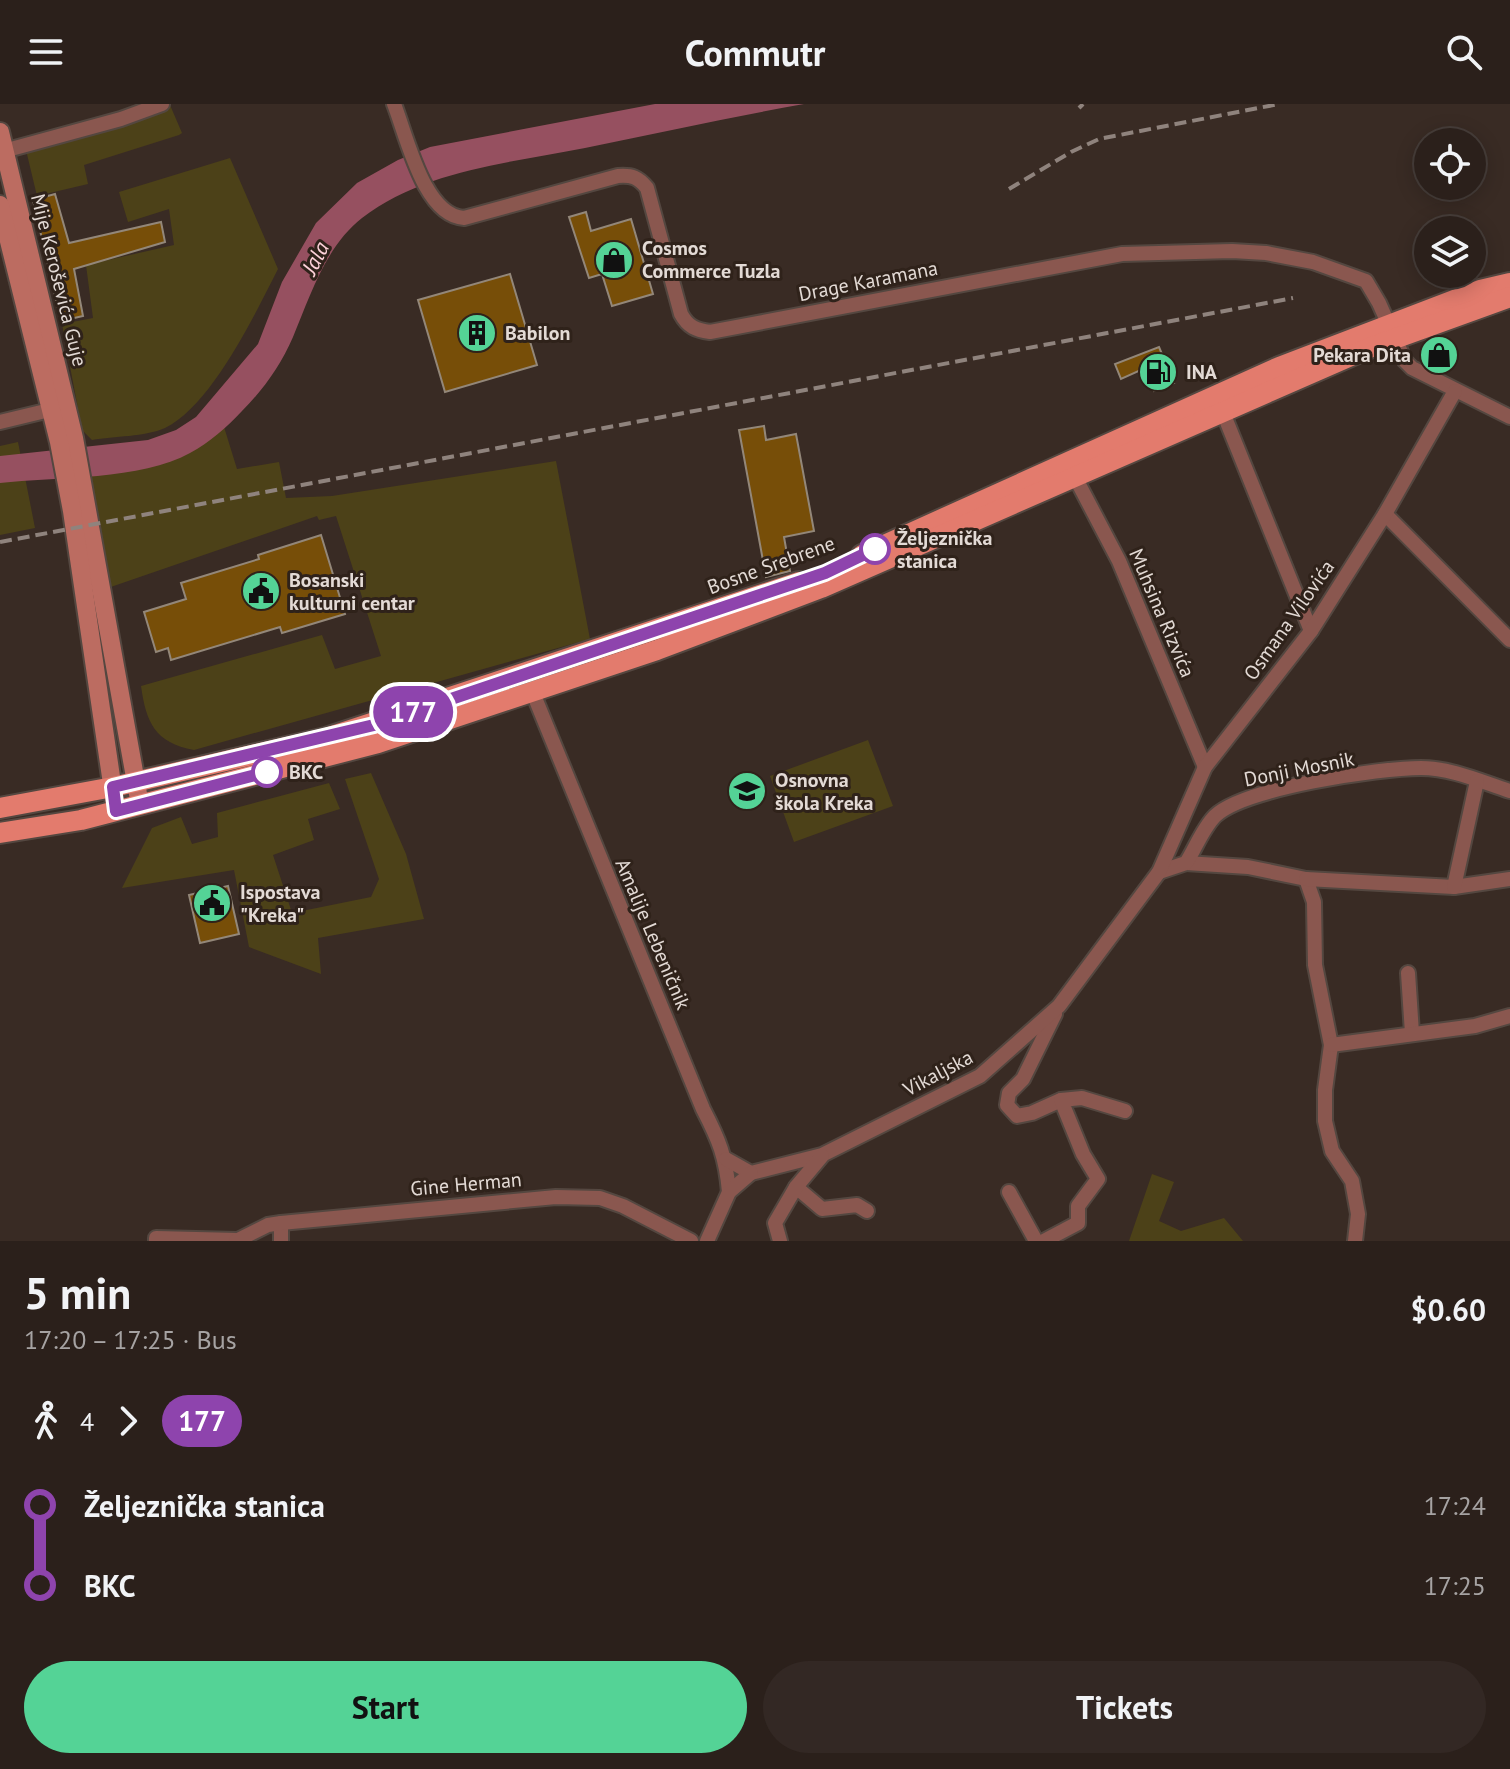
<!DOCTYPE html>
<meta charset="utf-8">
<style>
body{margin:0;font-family:"PT Sans",sans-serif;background:#332824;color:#f1f3f6;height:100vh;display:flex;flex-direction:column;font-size:30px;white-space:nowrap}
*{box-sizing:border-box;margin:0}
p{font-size:26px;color:#a6a3a3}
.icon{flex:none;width:44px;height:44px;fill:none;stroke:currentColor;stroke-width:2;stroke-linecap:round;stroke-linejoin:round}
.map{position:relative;height:1137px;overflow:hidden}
.side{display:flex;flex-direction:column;background:#2b201b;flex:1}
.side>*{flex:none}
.badge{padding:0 16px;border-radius:26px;font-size:28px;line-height:52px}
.controls{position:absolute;left:1414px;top:24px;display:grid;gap:16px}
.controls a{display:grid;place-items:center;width:72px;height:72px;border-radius:50%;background:#2b201b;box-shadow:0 4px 20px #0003,0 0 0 2px #473e3a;font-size:40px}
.map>.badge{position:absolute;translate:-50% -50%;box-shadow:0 0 0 4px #fff}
.legs{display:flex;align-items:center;gap:12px;height:88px;padding:0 24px;font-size:26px}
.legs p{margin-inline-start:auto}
.headline{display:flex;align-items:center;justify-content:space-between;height:136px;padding:0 24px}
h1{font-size:44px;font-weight:700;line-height:60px}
.button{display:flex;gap:16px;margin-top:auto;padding:16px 24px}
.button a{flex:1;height:92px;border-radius:48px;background:#54d396;color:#111;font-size:32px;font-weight:700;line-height:92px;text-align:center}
.button a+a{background:#332824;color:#f1f3f6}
ul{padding:0 24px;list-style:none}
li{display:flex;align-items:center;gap:28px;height:80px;font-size:30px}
li i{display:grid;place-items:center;width:12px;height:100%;margin:0 10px;background:currentColor}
li i::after{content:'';width:20px;height:20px;margin:-10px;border:6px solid;border-radius:50%;background:#2b201b}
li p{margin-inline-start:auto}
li:first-child i{background:linear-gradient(#0000 50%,currentColor 0)}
li:last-child i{background:linear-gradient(currentColor 50%,#0000 0)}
header{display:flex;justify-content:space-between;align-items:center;height:104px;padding:0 24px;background:#2b201b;font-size:36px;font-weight:700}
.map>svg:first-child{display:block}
.green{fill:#4c4118}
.water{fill:#965060}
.building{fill:#774e08;stroke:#938779;stroke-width:2}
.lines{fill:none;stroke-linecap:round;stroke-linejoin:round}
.street-casing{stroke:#544740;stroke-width:18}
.secondary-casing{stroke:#544740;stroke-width:22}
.primary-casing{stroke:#544740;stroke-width:24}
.street{stroke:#8a574f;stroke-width:14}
.secondary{stroke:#bc6c61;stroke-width:18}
.primary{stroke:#e37b6d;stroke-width:20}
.rail{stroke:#8f837d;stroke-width:4;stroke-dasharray:12 6;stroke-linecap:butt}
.line-1-casing{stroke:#fff;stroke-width:18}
.line-1{stroke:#8e44ad;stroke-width:12}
.stop-1-dot{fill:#fff;stroke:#8e44ad;stroke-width:4}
.labels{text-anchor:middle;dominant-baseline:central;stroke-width:6;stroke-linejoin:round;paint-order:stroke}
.poi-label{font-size:20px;font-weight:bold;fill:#e3dad5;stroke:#2f221a;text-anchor:start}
.street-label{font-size:20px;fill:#e3dad5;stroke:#2f221a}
.stop-label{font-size:20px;font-weight:bold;fill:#e3dad5;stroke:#2f221a;text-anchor:start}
.water-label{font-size:22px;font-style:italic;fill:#fdd1d9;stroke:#2f221a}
</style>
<header><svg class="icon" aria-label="menu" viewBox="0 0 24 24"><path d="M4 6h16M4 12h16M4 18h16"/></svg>Commutr<svg class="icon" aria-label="search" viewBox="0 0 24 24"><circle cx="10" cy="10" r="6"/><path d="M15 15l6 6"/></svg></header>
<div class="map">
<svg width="1510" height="1137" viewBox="0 0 1510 1137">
<rect width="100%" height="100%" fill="#392b24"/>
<g class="green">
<polygon points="170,1 182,29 179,31 84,61 88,80 37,92 26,46 132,16"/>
<path d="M230,54L278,165C255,210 212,301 165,324C145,333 114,332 92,336L82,326L62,220L93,214L86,161L174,141L169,105L128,118L119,88Z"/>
<path d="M220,310L237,365L279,358L286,394L332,392L556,357L590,535L194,646C155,639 146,618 141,582L322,531L335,565L381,552L336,412L319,416L317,412L102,486L78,360L154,348Z"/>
<polygon points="18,338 35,424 0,431 0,342"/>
<polygon points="868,636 893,702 794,738 770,672"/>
<polygon points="371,669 406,750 424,815 318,834 321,870 249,843 234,766 122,784 152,724 181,713 192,740 218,733 217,709 329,679 340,705 308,715 314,736 273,751 292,809 371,793 379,775 345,675"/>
<polygon points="1152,1070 1174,1078 1159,1117 1181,1127 1224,1114 1243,1137 1129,1137"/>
</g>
<path class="water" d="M655,0H804C731,13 658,29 585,44C510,59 424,66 362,114C326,142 310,192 293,233C281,261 263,286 242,307C227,323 209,339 190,349C142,376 55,373 0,379V352L148,336L176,326L196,313L258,240L282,178L316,119L357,79L398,56L430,43Z"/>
<g class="building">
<polygon points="55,90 69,139 161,118 165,138 74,165 83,212 61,217 33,96"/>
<polygon points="586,108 591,127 631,115 653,190 612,202 602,170 589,174 569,113"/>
<polygon points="510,170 537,261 445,288 418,196"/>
<polygon points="1159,243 1174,279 1154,287 1145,264 1121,275 1115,260"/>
<polygon points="764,322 766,336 796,330 814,427 784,433 790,467 766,473 739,326"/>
<polygon points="321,431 345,510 282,529 280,523 171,556 168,544 156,548 144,508 186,495 181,479 259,455 258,451"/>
<polygon points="228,782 239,830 200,839 189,791"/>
</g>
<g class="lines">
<defs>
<g id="street">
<path d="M394,0C407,33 424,112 464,114L618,72C632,71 638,73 647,84L681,210C688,223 696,226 710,228L1122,150L1232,147L1266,149L1313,158L1366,177L1379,199L1405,257L1412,264L1510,313"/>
<polyline points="0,48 121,15 162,0"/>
<polyline points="1222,306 1311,527"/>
<polyline points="0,318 58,304"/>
<polyline points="1075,373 1119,457 1205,663"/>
<polyline points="1385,410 1510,536"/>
<path d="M533,589L703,1005C719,1036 726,1053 729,1088"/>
<polyline points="1186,759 1248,763 1306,775 1314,798 1315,861 1331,941 1325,986 1325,1017 1332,1047 1352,1077 1358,1110 1355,1137"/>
<path d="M1159,768L1186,759C1195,745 1203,724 1215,712C1244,684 1379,664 1421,664C1452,664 1482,678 1510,687"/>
<polyline points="1306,775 1454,783 1510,775"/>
<polyline points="1454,783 1477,677"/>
<polyline points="1408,869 1412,929"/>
<polyline points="1055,910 1023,975 1009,989 1007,1001 1017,1012 1032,1009 1061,996"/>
<polyline points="1331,941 1475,922 1510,912"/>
<polyline points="726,1055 751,1069 822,1051 980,972 1059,902 1159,768 1205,663 1311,527 1385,410 1455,287"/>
<polyline points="796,1083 822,1105 857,1101 867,1107"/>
<polyline points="1009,1088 1036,1137"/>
<polyline points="281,1119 281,1137"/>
<polyline points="156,1137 156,1134 237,1136"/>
<polyline points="236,1137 268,1121 281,1119 556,1093 600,1094 623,1102 691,1137"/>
<polyline points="707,1137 729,1088 751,1069"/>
<polyline points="780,1137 775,1119 796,1083 822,1052"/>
<polyline points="1044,1137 1078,1119 1078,1102 1098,1075 1083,1050 1061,996 1082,994 1125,1007"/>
</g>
<g id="secondary">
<polyline points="0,28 74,334 140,701"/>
<polyline points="0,101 59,338 72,407 116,707"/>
</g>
<g id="primary">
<polyline points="862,451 1279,263 1480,186 1510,179"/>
<polyline points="0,704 113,683 326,634 799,478"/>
<polyline points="0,729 81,716 378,639 657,546 821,484 1369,244 1510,193"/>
</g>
</defs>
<use href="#street" class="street-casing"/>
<use href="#secondary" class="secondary-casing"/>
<use href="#primary" class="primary-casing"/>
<use href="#street" class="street"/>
<use href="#secondary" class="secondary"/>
<use href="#primary" class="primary"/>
<g class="rail">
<polyline points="1079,4 1083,0"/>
<polyline points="1009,85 1071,48 1099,35 1279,0"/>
<polyline points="0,438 1293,194"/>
</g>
</g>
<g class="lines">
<defs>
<polyline id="line-1" points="267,668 116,707 113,683 374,621 825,469 875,445"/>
</defs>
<use href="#line-1" class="line-1-casing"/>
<use href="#line-1" class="line-1"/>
</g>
<defs>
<symbol id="shop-disc" viewBox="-11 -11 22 22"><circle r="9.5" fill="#54d396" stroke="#2f221a"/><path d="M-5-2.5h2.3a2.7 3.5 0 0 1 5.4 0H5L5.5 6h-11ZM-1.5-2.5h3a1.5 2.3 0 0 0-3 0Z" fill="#111"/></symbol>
<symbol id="building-disc" viewBox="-11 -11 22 22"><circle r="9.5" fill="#54d396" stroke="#2f221a"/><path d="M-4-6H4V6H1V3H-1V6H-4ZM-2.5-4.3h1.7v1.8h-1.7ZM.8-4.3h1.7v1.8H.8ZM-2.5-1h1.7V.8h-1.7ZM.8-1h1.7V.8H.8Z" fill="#111"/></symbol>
<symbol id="fuel-disc" viewBox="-11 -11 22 22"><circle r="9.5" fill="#54d396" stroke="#2f221a"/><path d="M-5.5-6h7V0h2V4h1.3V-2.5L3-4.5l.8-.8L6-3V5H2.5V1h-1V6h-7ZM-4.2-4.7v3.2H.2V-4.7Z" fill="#111"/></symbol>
<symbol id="civic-disc" viewBox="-11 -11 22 22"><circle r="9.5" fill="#54d396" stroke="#2f221a"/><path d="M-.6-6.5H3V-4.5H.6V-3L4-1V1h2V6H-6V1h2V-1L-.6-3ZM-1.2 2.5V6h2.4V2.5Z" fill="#111"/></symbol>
<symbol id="school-disc" viewBox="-11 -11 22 22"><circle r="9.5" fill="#54d396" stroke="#2f221a"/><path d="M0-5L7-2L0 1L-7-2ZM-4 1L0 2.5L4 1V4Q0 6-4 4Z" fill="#111"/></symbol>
</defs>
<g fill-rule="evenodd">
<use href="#shop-disc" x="592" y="134" width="44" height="44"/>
<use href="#building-disc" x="455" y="207" width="44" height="44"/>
<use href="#shop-disc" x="1417" y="229" width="44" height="44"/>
<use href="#fuel-disc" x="1136" y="246" width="44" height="44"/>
<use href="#civic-disc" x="239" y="465" width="44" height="44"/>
<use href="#school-disc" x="725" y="665" width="44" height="44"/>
<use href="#civic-disc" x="190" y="777" width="44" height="44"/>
</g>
<g class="stop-1-dot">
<circle cx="875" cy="445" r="14"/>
<circle cx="267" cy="668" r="14"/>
</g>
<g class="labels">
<g class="poi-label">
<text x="642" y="144">Cosmos<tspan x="642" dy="23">Commerce Tuzla</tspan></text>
<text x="505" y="229">Babilon</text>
<text x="1411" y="251" text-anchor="end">Pekara Dita</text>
<text x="1186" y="268">INA</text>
<text x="289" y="476">Bosanski<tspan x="289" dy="23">kulturni centar</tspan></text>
<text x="775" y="676">Osnovna<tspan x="775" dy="23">škola Kreka</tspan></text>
<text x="240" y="788">Ispostava<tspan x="240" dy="23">"Kreka"</tspan></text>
</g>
<g class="street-label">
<text transform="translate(59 176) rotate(76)">Mije Keroševića Guje</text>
<text transform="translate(868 177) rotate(-11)">Drage Karamana</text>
<text transform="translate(771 461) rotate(-20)">Bosne Srebrene</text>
<text transform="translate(1162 509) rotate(67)">Muhsina Rizvića</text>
<text transform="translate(1289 516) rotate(-55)">Osmana Vilovića</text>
<text transform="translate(1299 665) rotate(-11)">Donji Mosnik</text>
<text transform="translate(653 830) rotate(67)">Amalije Lebeničnik</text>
<text transform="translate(938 969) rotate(-28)">Vikaljska</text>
<text transform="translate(466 1080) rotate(-5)">Gine Herman</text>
</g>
<g class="stop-label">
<text x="897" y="434">Željeznička<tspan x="897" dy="23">stanica</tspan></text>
<text x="289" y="668">BKC</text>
</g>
<g class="water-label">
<text transform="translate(315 154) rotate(-63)">Jala</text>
</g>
</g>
</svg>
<div class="controls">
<a><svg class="icon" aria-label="locate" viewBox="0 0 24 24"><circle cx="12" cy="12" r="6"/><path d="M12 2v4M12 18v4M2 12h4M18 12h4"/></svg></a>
<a><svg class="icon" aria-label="layers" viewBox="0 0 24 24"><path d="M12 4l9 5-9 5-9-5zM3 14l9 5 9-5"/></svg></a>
</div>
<b class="badge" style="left:413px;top:608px;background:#8e44ad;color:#fff">177</b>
</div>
<section class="side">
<div class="headline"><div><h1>5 min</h1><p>17:20 – 17:25 · Bus</p></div><b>$0.60</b></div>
<div class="legs"><svg class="icon" aria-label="walk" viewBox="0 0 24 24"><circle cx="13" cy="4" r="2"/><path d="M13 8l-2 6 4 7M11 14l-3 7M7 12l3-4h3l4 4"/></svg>4<svg class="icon" aria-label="forward" viewBox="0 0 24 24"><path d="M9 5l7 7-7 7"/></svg><b class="badge" style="background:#8e44ad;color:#fff">177</b></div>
<ul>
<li><i style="color:#8e44ad"></i><b>Željeznička stanica</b><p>17:24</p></li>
<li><i style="color:#8e44ad"></i><b>BKC</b><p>17:25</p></li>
</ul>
<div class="button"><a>Start</a><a>Tickets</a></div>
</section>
